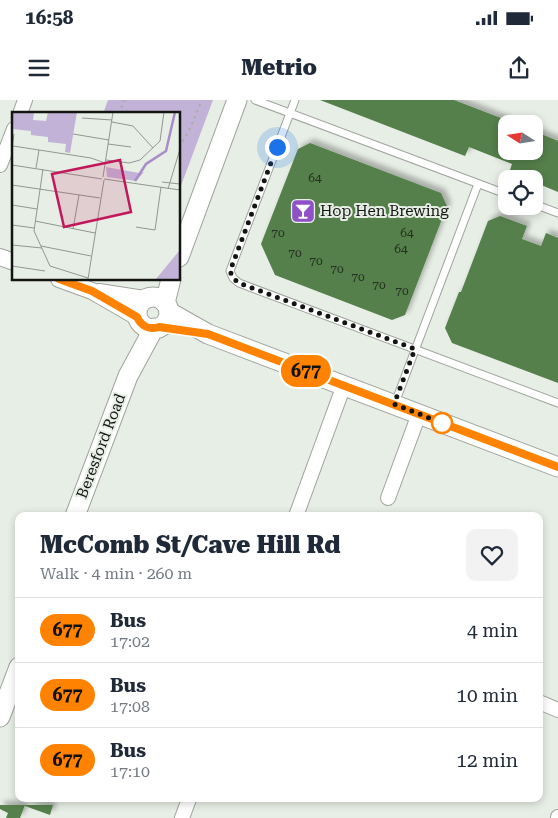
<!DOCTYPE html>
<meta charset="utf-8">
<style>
body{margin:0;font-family:"Roboto Serif",serif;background:#f2f2f3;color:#1f2937;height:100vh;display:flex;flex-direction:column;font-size:19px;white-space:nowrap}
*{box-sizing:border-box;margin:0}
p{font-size:16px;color:#747a83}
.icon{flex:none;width:28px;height:28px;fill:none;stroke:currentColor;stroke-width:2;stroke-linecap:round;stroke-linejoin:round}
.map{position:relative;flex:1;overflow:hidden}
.drawer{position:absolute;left:15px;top:412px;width:528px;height:290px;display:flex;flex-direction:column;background:#fff;border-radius:10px;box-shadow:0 2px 8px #0003}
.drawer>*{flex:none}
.badge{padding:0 10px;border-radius:16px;font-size:18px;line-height:32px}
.needle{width:32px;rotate:282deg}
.tools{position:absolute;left:498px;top:15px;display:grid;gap:10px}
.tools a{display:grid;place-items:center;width:45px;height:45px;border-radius:10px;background:#fff;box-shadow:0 2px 8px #0003;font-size:25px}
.you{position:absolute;width:25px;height:25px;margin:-12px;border:4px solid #fff;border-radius:50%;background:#1a73e8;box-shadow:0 0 0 8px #1a73e833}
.map>.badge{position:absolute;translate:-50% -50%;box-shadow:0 0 0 2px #fff}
.round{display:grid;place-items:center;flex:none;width:52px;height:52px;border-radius:10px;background:#f2f2f3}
.head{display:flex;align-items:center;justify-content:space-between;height:85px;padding:0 25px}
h1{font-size:24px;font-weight:800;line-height:38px}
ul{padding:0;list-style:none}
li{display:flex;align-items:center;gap:15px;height:65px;padding:0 25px;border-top:1px solid #e0e1e3}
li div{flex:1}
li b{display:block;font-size:19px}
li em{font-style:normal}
li .badge{min-width:55px;font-weight:700;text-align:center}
.status{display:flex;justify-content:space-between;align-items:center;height:35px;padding:0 25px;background:#fff;direction:ltr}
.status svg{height:14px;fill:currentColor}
header{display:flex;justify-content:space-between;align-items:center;height:65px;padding:0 25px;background:#fff;font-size:22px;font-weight:800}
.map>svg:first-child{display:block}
.green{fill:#c3b2d7}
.building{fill:#557f4c;filter:url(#shadow)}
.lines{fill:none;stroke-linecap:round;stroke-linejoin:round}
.service-casing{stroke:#9ea49c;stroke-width:9}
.minor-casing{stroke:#9ea49c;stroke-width:16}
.tertiary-casing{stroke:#9ea49c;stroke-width:18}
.secondary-casing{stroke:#9ea49c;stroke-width:21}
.path{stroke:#a7aca5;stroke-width:2;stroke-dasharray:2.5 4;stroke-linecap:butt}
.service{stroke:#fff;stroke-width:7}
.minor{stroke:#fff;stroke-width:14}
.tertiary{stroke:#fff;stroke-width:16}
.secondary{stroke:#fff;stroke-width:19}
.line-casing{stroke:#fff;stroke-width:11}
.line{stroke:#ff8200;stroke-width:8}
.walk{stroke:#131512;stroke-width:5;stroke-dasharray:0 9}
.stop-dot{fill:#fff;stroke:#ff8200;stroke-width:2.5}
.labels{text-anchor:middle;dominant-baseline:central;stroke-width:4;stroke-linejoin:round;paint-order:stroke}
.number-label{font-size:12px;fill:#243020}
.poi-label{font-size:15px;fill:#131512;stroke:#e7eee5;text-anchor:start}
.street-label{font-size:15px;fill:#131512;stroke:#e7eee5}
.inset-river{fill:none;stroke:#a98dc8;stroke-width:2.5}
.inset-road{fill:none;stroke:#929791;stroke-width:1}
.view{fill:#c2185b;fill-opacity:0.15;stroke:#c2185b;stroke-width:2.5}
.inset-edge{fill:none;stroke:#131512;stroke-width:2.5}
</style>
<div class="status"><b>16:58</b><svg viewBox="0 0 49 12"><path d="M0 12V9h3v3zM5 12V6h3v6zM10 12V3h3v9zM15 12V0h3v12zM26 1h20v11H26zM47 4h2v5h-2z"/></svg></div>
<header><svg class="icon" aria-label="menu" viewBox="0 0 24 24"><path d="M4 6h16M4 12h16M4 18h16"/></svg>Metrio<svg class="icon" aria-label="share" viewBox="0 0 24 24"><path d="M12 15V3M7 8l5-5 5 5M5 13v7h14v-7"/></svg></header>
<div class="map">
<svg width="558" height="718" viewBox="0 0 558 718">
<defs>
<filter id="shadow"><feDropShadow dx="4" dy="-4" stdDeviation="2.5" flood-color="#0004"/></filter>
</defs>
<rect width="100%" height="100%" fill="#e7eee5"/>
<polygon class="green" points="108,0 213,0 179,91 179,14 103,14"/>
<g class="building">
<polygon points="320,0 454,0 506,20 506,51 534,51 534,31 558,41 558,92 534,82 534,79 524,79 509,73 512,64 469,47 465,56"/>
<polygon points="310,43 441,93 447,106 405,215 392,220 275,175 261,144 298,49"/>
<polygon points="500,116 527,126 522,139 541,146 546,133 558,138 558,283 452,243 445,228 459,192 461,192 488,121"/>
<polygon points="0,705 25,705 20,718 6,718 8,713 0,709"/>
<polygon points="25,705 53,705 50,715 25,706"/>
</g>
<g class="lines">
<defs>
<g id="service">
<polyline points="255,0 506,94"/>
<polyline points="295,0 230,171 233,178 239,183 558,303"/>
<polyline points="534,104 558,113"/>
<polyline points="395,303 478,84"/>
</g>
<g id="minor">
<polyline points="20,14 25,0"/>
<polyline points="0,65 14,29"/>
<polyline points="388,398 419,314"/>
<polyline points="296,416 344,285"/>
<polyline points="539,602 558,610"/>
<polyline points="182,718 189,699"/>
<polyline points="558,718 558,717"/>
</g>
<g id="tertiary">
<polyline points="0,157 14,162"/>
<polyline points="59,179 92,191 137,217"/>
<polyline points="99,192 144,199"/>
</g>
<g id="secondary">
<polyline points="179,157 237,0"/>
<circle cx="153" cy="213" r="16"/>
<polyline points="165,203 171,179"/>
<polyline points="169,212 208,234 558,367"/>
<polyline points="75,416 128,276 154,228"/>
<polyline points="0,617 19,567"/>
</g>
</defs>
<use href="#service" class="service-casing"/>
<use href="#minor" class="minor-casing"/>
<use href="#tertiary" class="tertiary-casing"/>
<use href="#secondary" class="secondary-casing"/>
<g class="path">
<polyline points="119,14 124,0"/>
<polyline points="179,47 188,33 202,0"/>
</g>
<use href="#service" class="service"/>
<use href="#minor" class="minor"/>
<use href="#tertiary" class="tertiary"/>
<use href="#secondary" class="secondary"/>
</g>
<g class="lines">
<defs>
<path id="line" d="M59,179L92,191L137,217C141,226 149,230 159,227L208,234L558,367"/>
</defs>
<use href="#line" class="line-casing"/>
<use href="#line" class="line"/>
<polyline class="walk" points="277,47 230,171 233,178 239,183 415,249 394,304 442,323"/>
</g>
<defs>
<symbol id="bar-square" viewBox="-11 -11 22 22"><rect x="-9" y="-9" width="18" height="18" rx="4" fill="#9051c7" stroke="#e7eee5"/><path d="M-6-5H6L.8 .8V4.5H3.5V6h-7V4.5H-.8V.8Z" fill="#fff"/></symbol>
</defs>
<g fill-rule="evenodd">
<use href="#bar-square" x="289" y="97" width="28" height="28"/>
</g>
<circle class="stop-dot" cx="442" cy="323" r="10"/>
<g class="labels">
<g class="number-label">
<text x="315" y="78">64</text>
<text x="278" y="133">70</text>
<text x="407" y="133">64</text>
<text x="401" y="149">64</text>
<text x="295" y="153">70</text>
<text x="316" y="161">70</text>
<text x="337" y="169">70</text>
<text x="358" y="177">70</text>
<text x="379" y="185">70</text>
<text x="402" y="191">70</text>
</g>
<g class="poi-label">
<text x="320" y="111">Hop Hen Brewing</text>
</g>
<g class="street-label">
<text transform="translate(101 346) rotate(-69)">Beresford Road</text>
</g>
</g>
<g transform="translate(12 12)">
<rect width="168" height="168" fill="#e7eee5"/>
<path d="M0,0H22L21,8L34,9L36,0H65L58,41L53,40L54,32L36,30V25L19,23V19L0,17ZM94,55L127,61L132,60L124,69L95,65ZM167,139V167H144Z" fill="#c3b2d7"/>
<path class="inset-river" d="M123,69L134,52L154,39L163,0"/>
<path class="inset-road" d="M70,6L100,8M100,10L121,14L141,36M61,22L97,28M96,32L119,35M1,34L79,46L93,51M0,37L2,22M94,48L117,51L128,48L148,29L152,0M0,53L90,67M24,56L27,38M31,57L22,119L38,154M91,65L101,0M92,67L168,78M150,70L168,72M0,73L88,86M156,77L168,37M0,93L25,97M23,109L83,121M0,113L22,116M124,115L143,118L149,75M61,117L67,83M0,133L30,136M29,134L79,144M0,154L33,159M38,154L76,166M76,167L92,68"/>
<path class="view" d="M108,48L119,100L52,115L40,62Z"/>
<rect width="168" height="168" class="inset-edge"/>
</g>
</svg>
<div class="tools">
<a><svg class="needle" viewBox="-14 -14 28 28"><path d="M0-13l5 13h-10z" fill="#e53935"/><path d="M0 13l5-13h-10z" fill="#747a83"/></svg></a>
<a><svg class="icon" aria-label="locate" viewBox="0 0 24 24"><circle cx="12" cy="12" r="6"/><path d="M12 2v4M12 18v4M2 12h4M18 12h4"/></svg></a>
</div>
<div class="you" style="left:277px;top:47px"></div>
<b class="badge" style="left:306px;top:271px;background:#ff8200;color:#111">677</b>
<section class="drawer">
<div class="head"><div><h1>McComb St/Cave Hill Rd</h1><p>Walk · 4 min · 260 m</p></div><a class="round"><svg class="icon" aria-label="heart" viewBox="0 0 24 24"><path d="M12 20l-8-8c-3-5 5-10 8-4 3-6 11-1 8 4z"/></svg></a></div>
<ul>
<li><span class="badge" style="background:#ff8200;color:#111">677</span><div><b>Bus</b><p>17:02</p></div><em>4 min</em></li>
<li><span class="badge" style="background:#ff8200;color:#111">677</span><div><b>Bus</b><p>17:08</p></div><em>10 min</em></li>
<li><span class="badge" style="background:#ff8200;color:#111">677</span><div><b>Bus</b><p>17:10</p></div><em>12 min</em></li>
</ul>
</section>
</div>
